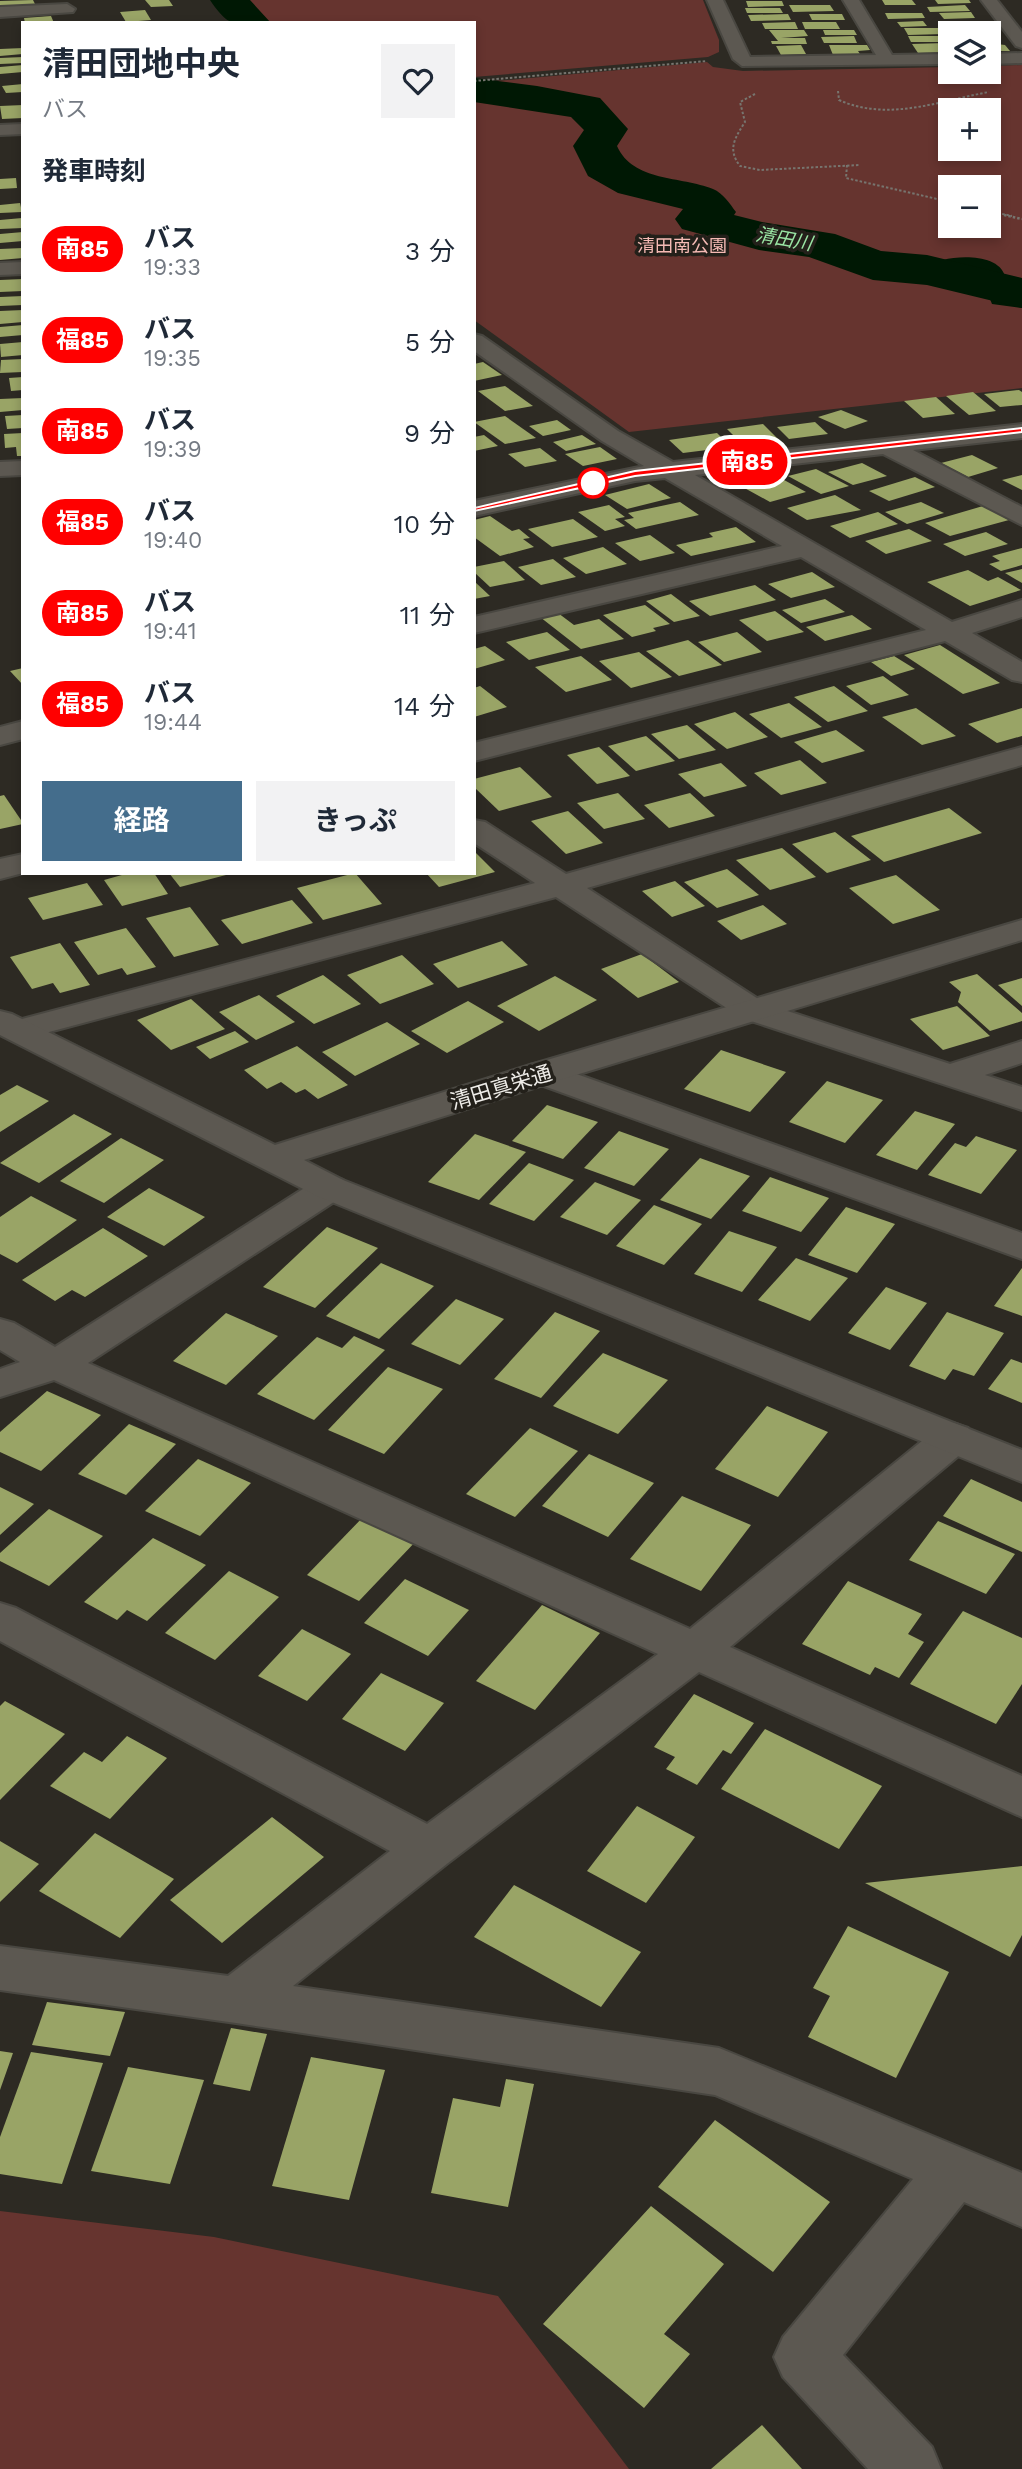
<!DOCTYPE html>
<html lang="ja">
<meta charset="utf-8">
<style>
body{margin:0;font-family:"Work Sans","Noto Sans JP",sans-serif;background:#f2f2f3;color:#1f2937;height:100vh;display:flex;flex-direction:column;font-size:26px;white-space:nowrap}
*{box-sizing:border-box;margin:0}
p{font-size:23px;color:#747a83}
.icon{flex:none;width:38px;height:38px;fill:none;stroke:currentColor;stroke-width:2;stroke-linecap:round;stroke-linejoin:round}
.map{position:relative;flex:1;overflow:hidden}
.drawer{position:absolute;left:21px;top:21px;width:455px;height:854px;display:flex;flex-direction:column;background:#fff;border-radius:0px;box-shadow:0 4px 10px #0003}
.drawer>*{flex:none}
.badge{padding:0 14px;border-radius:23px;font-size:24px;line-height:46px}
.controls{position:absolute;left:938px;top:21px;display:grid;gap:14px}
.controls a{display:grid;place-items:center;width:63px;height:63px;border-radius:0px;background:#fff;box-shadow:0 4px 10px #0003;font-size:35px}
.map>.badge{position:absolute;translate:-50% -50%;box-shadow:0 0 0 4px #fff}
h2{padding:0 21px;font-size:26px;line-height:63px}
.round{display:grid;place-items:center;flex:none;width:74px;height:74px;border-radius:0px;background:#f2f2f3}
.head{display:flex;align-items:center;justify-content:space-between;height:119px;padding:0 21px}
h1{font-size:33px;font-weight:700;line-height:52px}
.button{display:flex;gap:14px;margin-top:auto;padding:14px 21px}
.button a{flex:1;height:80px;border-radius:0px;background:#446d8c;color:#fff;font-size:28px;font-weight:700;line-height:80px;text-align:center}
.button a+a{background:#f2f2f3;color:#1f2937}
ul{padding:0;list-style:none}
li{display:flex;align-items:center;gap:21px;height:91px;padding:0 21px}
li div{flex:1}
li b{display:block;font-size:26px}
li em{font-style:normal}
li .badge{min-width:77px;font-weight:700;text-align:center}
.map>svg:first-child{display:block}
.green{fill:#66342f;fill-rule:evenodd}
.water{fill:#001804}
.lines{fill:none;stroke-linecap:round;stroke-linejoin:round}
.river{fill:#001804;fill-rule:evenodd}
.building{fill:#99a466}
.minor-casing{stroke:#494741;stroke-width:4}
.tertiary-casing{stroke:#494741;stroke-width:4}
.path-far1{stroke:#77756f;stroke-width:2;stroke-dasharray:2.5 2;stroke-linecap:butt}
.path{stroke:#77756f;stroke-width:2.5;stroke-dasharray:2.5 2;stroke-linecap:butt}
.minor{fill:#5c5851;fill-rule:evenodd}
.tertiary{fill:#5c5851;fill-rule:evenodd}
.line{fill:#f00;stroke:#fff;stroke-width:2}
.stop-dot{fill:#fff;stroke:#f00;stroke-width:3.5}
.labels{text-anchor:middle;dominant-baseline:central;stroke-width:7;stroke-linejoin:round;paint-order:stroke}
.far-park-label{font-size:18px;fill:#f5bab4;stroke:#23201a}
.far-water-label{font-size:19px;font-style:italic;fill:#9ae5a4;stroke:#23201a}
.street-label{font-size:21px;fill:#efede9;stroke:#23201a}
</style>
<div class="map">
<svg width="1022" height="2469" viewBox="0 0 1022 2469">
<rect width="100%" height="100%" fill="#2d2a23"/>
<g class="green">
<polygon points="212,0 703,0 719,40 719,52 708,57 474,77 474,23 233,23"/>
<path d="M707,62L713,67L743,71L950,67V72H989V66L1022,65V388L629,432L474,320V83ZM950,110H989V149H950ZM950,187H989V226H950Z"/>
<polygon points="0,2211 214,2237 498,2296 629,2469 0,2469"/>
</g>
<path class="water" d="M818,244C854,248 891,271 929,266C934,266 938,261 943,260C962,255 999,255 1005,276L1022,280V308L992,304L990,299L964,292L962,288C945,283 927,277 910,272C876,264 845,270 818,244Z"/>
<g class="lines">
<g class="river">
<path d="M210,0H250L271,23C235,23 231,31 210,0Z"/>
<path d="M474,78L537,86L600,98L628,129L617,146C633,182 681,176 713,189C723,193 730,204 736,212L734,215L762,222L835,234L881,251L927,255L1022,278V308L927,285L873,280L809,257L759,250L682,229L675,219L683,209L618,193L588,176L573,146L584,130L571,117L474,102Z"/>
</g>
</g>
<g class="building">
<polygon points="33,0 35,4 0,7 0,1"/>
<polygon points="145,0 169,0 173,6 151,7"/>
<polygon points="882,0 912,0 916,5 885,5"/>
<polygon points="935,0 969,0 971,3 938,4"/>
<polygon points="746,1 782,1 784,6 748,7"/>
<polygon points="789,5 830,5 834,11 793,12"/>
<polygon points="965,5 970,11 930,12 927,7"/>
<polygon points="745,8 780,8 783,13 747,13"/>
<polygon points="145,10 151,20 126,22 120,12"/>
<polygon points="971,12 975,18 944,19 939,13"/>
<polygon points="885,13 922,13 925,18 888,19"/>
<polygon points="788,14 791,20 751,21 748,15"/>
<polygon points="809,14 842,14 845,20 812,20"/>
<polygon points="51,16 54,23 25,23 24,18"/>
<polygon points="923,21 927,26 901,27 897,22"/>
<polygon points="962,21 983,21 987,26 965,27"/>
<polygon points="795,22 798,29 765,29 762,23"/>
<polygon points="802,22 836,22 840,29 805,29"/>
<polygon points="904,28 939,28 943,34 908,35"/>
<polygon points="948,29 988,29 991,33 950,33"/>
<polygon points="769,30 804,30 808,36 781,38 805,38 807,44 772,44 771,41 778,41"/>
<polygon points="823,30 854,30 857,35 825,35"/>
<polygon points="854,36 857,43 824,43 821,37"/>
<polygon points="908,36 944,36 948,42 911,42"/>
<polygon points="945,43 950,52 918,53 912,44"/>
<polygon points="989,43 1005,45 1010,51 989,51"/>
<polygon points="801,45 806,54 781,55 776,46"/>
<polygon points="829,45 867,45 870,50 858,51 860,54 833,55"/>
<polygon points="23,48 23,54 0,56 0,49"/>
<polygon points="23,57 23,63 0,64 0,58"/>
<polygon points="23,65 23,72 0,74 0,67"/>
<polygon points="23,84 23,92 6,93 2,86"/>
<polygon points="23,105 23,118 2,119 0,106"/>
<polygon points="16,178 17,188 0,189 0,179"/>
<polygon points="20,203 22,212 0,213 0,205"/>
<polygon points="22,218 23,228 0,229 0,220"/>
<polygon points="23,232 23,241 0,243 0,234"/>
<polygon points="23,248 23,258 0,260 0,249"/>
<polygon points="23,279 23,291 0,292 0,280"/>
<polygon points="23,296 23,305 0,306 0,297"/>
<polygon points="23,310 23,322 0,324 0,311"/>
<polygon points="23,325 23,335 0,337 0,327"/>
<polygon points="23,342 23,355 1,357 0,344"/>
<polygon points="23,359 23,372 0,373 1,360"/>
<polygon points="483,362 502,375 474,381 474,364"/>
<polygon points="23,377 23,390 11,391 9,378"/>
<polygon points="505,386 533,406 505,411 478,391"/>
<polygon points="1019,390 1022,392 1022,405 1000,407 984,394"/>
<polygon points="973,392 996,411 969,415 946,396"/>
<polygon points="936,397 955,414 923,418 904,401"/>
<polygon points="23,398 23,410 0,412 0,399"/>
<polygon points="841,410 868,421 845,429 818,417"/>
<polygon points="23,415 23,428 7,429 5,416"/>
<polygon points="505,416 536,438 505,444 474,422"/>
<polygon points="557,420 571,430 543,436 529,426"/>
<polygon points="815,422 828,434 789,439 777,427"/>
<polygon points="763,424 778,439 742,444 727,429"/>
<polygon points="23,433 23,456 17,456 16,447 5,448 4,434"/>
<polygon points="717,433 731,447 683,453 669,440"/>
<polygon points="484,435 498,446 474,451 474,437"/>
<polygon points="582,435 596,444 566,451 553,442"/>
<polygon points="600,447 617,459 583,466 565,454"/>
<polygon points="540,448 557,461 525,467 508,454"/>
<polygon points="972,455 998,468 968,477 941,463"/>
<polygon points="862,463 887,476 853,485 828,472"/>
<polygon points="816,469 849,486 821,494 788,476"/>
<polygon points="775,475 806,492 770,502 739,485"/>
<polygon points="1022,475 1022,490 1002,480"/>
<polygon points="915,477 935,487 889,501 869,491"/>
<polygon points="649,484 671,498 627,509 605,495"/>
<polygon points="835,495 861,510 807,520 787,508"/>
<polygon points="680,502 699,515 636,529 624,520 634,518 628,513"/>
<polygon points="921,502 944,513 907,524 885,512"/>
<polygon points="609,505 625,517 615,519 625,526 605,531 578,512"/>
<polygon points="983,506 1009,520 950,536 925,523"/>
<polygon points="878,512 898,524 850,538 830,526"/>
<polygon points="490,516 512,531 519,529 530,538 523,539 534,547 500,556 474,537 474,520"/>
<polygon points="573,519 598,537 552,547 528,529"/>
<polygon points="736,527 756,542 691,556 676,545 713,537 709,533"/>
<polygon points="909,529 932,541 886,554 865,541"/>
<polygon points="986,532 1008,544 965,556 943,544"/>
<polygon points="650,535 675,553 640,561 615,543"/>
<polygon points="603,547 627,564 586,574 563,558"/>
<polygon points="1022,548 1022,565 1001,571 989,564 1000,561 992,556"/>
<polygon points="553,559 576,577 541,585 518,567"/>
<polygon points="504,561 525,580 490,587 474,572 474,567"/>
<polygon points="1022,569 1022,583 1005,573"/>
<polygon points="968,570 988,581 998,577 1021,590 970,606 927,582"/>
<polygon points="812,572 835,587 791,598 768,584"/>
<polygon points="474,581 490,596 474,599"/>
<polygon points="755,585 776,600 710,616 689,601"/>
<polygon points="671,594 700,616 674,622 646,601"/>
<polygon points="825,599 845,612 801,623 782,610"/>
<polygon points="645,605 670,624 653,628 656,631 632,637 603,615"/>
<polygon points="775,611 804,632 767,641 739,620"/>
<polygon points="558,613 574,625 599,619 624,639 581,649 540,617"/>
<polygon points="852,615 872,629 825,641 806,627"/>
<polygon points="547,632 570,650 529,660 506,642"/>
<polygon points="737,632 762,652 724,662 698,642"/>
<polygon points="688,640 722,665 679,676 646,651"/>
<polygon points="940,645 1000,683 963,694 904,655"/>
<polygon points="485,646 505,660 474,669 474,649"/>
<polygon points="639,652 672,677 631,688 599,661"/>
<polygon points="581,656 612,680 566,692 535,667"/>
<polygon points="894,656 915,669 891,676 871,662"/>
<polygon points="23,668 23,685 10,671"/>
<polygon points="883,676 909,695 871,705 846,686"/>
<polygon points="480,686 507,707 474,717 474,688"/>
<polygon points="834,686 868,711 828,722 794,697"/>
<polygon points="789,703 822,727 781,738 749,714"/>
<polygon points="916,708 956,736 922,745 882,717"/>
<polygon points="1022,708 1022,736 997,743 968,724"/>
<polygon points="735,712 768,737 727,749 694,724"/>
<polygon points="687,725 716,750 679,759 651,734"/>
<polygon points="836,730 865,751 822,763 794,742"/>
<polygon points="646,736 675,761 636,771 608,746"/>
<polygon points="599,747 630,776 597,784 567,755"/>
<polygon points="800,760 827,783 781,795 754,773"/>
<polygon points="721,763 747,786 704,797 678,774"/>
<polygon points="520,767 552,797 499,811 474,787 474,779"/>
<polygon points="618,793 645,819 604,829 577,803"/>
<polygon points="690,793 715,816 669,828 644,805"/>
<polygon points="4,795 23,823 23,824 0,829 0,796"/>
<polygon points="949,808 982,833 884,862 851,836"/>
<polygon points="568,811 603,843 566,854 531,821"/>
<polygon points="835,832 871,860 827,873 792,844"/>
<polygon points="782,848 816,877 770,890 736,860"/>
<polygon points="474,851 495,872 439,887 426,873 474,873"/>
<polygon points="727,869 759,895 717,908 684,882"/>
<polygon points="129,873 154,873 168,894 122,906 104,880"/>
<polygon points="169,873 225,873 226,875 180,887"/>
<polygon points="355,873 382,904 323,920 297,888"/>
<polygon points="896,875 940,910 893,924 849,888"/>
<polygon points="675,881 705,906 672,917 642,891"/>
<polygon points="87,883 103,905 43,920 28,898"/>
<polygon points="292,900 313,923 242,944 221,920"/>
<polygon points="763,905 787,924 741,940 717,921"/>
<polygon points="190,907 219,945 174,957 146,918"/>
<polygon points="126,928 156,967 127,975 122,968 98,975 74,942"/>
<polygon points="502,941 528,965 458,988 433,964"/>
<polygon points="60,943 90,985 60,993 53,983 32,989 10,957"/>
<polygon points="642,954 679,982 638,998 601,969"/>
<polygon points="402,955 434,984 380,1004 347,975"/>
<polygon points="977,974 1022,1013 1022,1021 990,1031 958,1002 961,992 949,982"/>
<polygon points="323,975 361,1004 314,1024 276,996"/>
<polygon points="555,976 597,1000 539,1031 497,1006"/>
<polygon points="1022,978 1022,1006 998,985"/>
<polygon points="259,995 295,1022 256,1040 219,1012"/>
<polygon points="191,999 225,1029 171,1050 137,1020"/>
<polygon points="468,1001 504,1022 447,1053 411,1031"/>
<polygon points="957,1006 990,1036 943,1050 910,1019"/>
<polygon points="387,1022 420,1044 355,1076 322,1052"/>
<polygon points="235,1031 249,1042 210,1059 196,1047"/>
<polygon points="297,1046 348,1085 318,1099 305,1089 296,1093 281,1082 267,1089 244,1070"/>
<polygon points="721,1050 786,1072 750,1112 684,1089"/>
<polygon points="827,1081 883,1100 845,1143 789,1122"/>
<polygon points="17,1085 49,1101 0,1132 0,1095"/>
<polygon points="547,1105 598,1122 563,1159 512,1141"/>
<polygon points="915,1111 955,1124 917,1170 876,1155"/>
<polygon points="74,1114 112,1134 39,1183 0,1163"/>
<polygon points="619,1131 669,1149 634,1186 584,1168"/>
<polygon points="475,1134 526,1152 479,1200 428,1182"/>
<polygon points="976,1136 1017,1150 981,1194 928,1175 955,1143 966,1147"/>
<polygon points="121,1138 164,1160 104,1203 60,1181"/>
<polygon points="700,1158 750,1176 711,1219 660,1200"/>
<polygon points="529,1163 574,1180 534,1221 489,1204"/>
<polygon points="770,1177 829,1198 801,1232 742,1211"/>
<polygon points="595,1182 641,1200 607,1235 560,1217"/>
<polygon points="149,1188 205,1217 164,1246 107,1217"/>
<polygon points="31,1196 77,1220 17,1263 0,1254 0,1217"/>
<polygon points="654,1205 702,1224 664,1265 616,1246"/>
<polygon points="846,1207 895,1224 857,1273 808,1255"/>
<polygon points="327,1227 378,1248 315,1308 263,1287"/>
<polygon points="103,1228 148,1256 85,1297 72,1290 55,1301 22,1280"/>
<polygon points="729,1231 777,1247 742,1292 694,1274"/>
<polygon points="796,1258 848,1278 810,1321 758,1300"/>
<polygon points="381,1263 434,1286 379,1339 326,1316"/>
<polygon points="1022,1268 1022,1316 994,1306"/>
<polygon points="886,1287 927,1303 890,1350 848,1333"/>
<polygon points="456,1299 504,1319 460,1365 411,1344"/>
<polygon points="555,1312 600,1331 541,1398 494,1379"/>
<polygon points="947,1312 1004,1333 974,1376 953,1369 945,1380 909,1366"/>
<polygon points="226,1313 278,1336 226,1385 173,1361"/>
<polygon points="354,1336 385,1350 314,1420 257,1394 317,1337 342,1348"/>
<polygon points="603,1353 668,1380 618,1434 553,1406"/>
<polygon points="1011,1359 1022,1363 1022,1403 988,1389"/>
<polygon points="388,1367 443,1389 384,1454 328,1430"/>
<polygon points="47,1391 101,1415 41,1471 0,1452 0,1432"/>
<polygon points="767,1406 828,1432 778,1497 715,1469"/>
<polygon points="129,1424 176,1444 126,1495 78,1474"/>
<polygon points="530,1428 578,1451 515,1517 466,1494"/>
<polygon points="589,1454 654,1483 608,1537 542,1506"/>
<polygon points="198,1459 251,1483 200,1536 145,1511"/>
<polygon points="971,1479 1022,1502 1022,1552 943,1516"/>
<polygon points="0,1487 34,1504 0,1535"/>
<polygon points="682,1496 751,1525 701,1591 630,1559"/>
<polygon points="49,1509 103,1536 49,1586 0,1561 0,1553"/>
<polygon points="366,1514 418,1539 359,1601 307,1575"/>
<polygon points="938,1521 1015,1554 986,1594 909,1560"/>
<polygon points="153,1538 206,1565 147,1621 127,1610 117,1620 84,1602"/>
<polygon points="229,1571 279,1597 215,1660 165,1633"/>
<polygon points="405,1579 469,1610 428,1656 364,1623"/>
<polygon points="848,1581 922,1614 908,1634 924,1642 899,1678 875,1667 870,1675 802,1644"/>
<polygon points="542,1605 600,1633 535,1710 476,1681"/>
<polygon points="963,1611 1022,1638 1022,1684 996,1724 910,1684"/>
<polygon points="302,1629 351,1654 307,1701 258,1676"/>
<polygon points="381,1673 444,1703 405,1751 342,1719"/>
<polygon points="694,1694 754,1723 731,1754 723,1750 697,1785 666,1769 675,1757 654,1747"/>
<polygon points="5,1701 65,1734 0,1800 0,1706"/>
<polygon points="765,1729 882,1786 839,1849 721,1789"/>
<polygon points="127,1736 167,1758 110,1819 50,1786 84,1752 102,1762"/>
<polygon points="637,1806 695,1837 646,1903 587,1871"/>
<polygon points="272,1817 324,1857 222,1943 170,1900"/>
<polygon points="95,1833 174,1879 120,1938 39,1891"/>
<polygon points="0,1841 39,1864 0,1902"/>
<polygon points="1022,1866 1022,1935 1010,1957 865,1883"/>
<polygon points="514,1885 641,1952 601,2007 474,1937"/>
<polygon points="848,1926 949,1972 896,2078 808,2037 830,1996 813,1988"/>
<polygon points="47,2002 125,2012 110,2056 32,2045"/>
<polygon points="231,2028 267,2034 250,2091 213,2084"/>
<polygon points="0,2051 13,2053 0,2090"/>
<polygon points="31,2052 103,2063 62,2184 0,2174 0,2137"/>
<polygon points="311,2057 385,2070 349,2200 272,2186"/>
<polygon points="128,2067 204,2080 170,2184 91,2171"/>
<polygon points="506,2079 534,2084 508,2207 431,2193 453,2098 500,2107"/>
<polygon points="715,2120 830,2202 773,2272 658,2187"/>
<polygon points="651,2206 724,2264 664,2334 690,2354 644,2408 543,2324"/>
<polygon points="762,2425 802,2469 711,2469"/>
</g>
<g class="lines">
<defs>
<g id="minor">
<polygon points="707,0 723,0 750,57 876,55 843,0 859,0 892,55 950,54 950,64 742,66 733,59"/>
<polygon points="981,0 997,0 1022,32 1022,48 1016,46"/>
<polygon points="67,4 75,9 73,12 0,17 0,7"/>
<polygon points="1022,53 1022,63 989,64 989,54"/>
<polygon points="23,124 23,134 0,135 0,125"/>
<polygon points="23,262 23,274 0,275 0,263"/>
<polygon points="474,334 482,336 618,431 673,462 1022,424 1022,438 913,450 1022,507 1022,525 883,454 695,475 952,622 1022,600 1022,617 972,633 1022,662 1022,682 1012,680 945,641 474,761 474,743 926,630 801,557 474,633 474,617 782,546 665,478 635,481 474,516 474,501 644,466 602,441 474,351"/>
<polygon points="23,461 23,475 0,476 0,462"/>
<polygon points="23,721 23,739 0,745 0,727"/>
<polygon points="1022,747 1022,765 587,888 766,1004 950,1064 1022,1041 1022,1063 985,1075 1022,1087 1022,1110 742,1018 556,897 19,1040 7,1037 2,1030 7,1023 535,883 474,843 474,820 485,822 566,874"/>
<polygon points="23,854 23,873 0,879 0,859"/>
<polygon points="543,1062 1022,1233 1022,1259 530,1081 525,1073 530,1065"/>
<polygon points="330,1176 343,1180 349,1188 343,1196 88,1363 690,1629 938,1428 953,1423 968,1428 974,1438 968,1448 730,1647 1022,1776 1022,1817 699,1672 448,1863 293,1986 719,2048 1022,2173 1022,2227 964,2202 843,2355 932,2447 941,2469 868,2469 783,2377 774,2357 783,2337 913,2179 715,2095 236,2023 0,1990 0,1946 228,1976 390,1851 0,1641 0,1603 16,1608 427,1824 658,1654 54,1380 0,1397 0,1369 20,1362 0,1350 0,1319 14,1323 55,1347 317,1180"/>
</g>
<polygon id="tertiary" points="1022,920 1022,940 556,1081 304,1160 343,1180 1022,1450 1022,1482 317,1196 0,1035 0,1011 12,1014 275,1145 530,1065"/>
</defs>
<use href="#minor" class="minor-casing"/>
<use href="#tertiary" class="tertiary-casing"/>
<g class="path-far1">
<polyline points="474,81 707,61"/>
<path d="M838,91L839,100C888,122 939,101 989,92"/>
<path d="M755,94L740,102L745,122C735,138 727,149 740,166L760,170L860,165"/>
<polyline points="847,165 846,178 950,202"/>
<polyline points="989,211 1012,216"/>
</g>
<polyline class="path" points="1004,215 1022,219"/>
<use href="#minor" class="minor"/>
<use href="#tertiary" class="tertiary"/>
</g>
<polygon class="line" points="1022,428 1022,432 635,476 474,511 470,509 635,471"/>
<circle class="stop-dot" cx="593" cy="483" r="14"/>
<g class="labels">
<g class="far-park-label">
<text x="682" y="245">清田南公園</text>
</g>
<g class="far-water-label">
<text transform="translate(784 239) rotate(10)">清田川</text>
</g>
<g class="street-label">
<text transform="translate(501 1087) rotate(-17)">清田真栄通</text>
</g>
</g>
</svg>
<div class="controls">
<a><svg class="icon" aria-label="layers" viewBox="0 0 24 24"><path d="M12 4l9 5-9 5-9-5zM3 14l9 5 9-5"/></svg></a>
<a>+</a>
<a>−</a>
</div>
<b class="badge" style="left:747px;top:462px;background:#f00;color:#fff">南85</b>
<section class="drawer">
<div class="head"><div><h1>清田団地中央</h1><p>バス</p></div><a class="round"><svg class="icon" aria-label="heart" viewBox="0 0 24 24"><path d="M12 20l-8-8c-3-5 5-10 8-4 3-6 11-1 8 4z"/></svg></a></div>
<h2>発車時刻</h2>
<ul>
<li><span class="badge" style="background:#f00;color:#fff">南85</span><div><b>バス</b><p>19:33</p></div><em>3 分</em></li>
<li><span class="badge" style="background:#f00;color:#fff">福85</span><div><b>バス</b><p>19:35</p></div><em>5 分</em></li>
<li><span class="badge" style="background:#f00;color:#fff">南85</span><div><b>バス</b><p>19:39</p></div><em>9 分</em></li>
<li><span class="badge" style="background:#f00;color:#fff">福85</span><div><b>バス</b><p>19:40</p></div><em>10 分</em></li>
<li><span class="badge" style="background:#f00;color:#fff">南85</span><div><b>バス</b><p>19:41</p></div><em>11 分</em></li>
<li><span class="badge" style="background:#f00;color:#fff">福85</span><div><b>バス</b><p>19:44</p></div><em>14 分</em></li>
</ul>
<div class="button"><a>経路</a><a>きっぷ</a></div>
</section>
</div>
